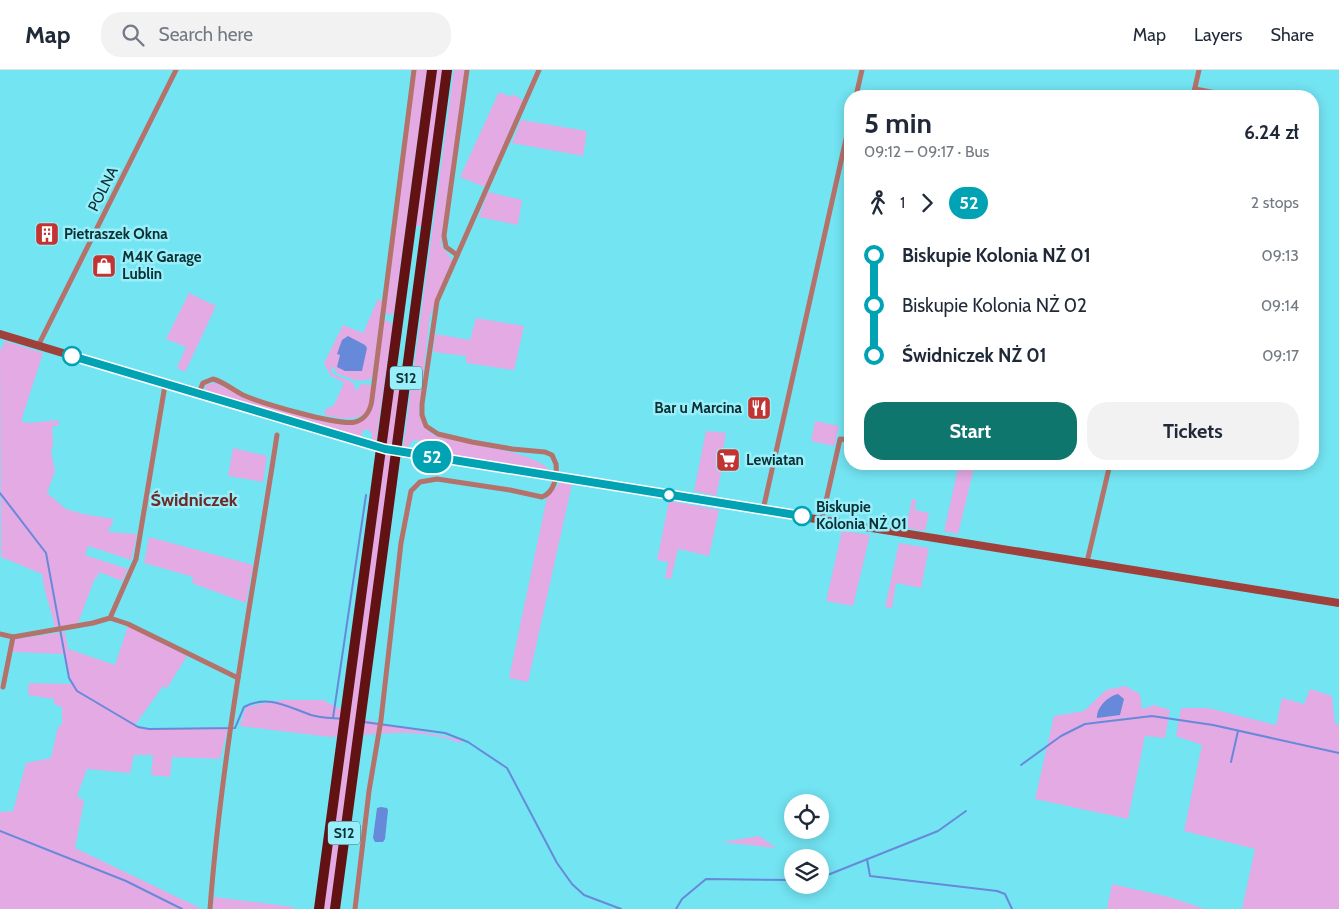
<!DOCTYPE html>
<meta charset="utf-8">
<style>
body{margin:0;font-family:Cabin,sans-serif;background:#f2f2f3;color:#1f2937;height:100vh;display:flex;flex-direction:column;font-size:19px;white-space:nowrap}
*{box-sizing:border-box;margin:0}
p{font-size:16px;color:#747a83}
.icon{flex:none;width:28px;height:28px;fill:none;stroke:currentColor;stroke-width:2;stroke-linecap:round;stroke-linejoin:round}
.map{position:relative;flex:1;overflow:hidden}
.drawer{position:absolute;left:844px;top:20px;width:475px;height:380px;display:flex;flex-direction:column;background:#fff;border-radius:20px;box-shadow:0 2px 12px #0003}
.drawer>*{flex:none}
.badge{padding:0 10px;border-radius:16px;font-size:18px;line-height:32px}
.tools{position:absolute;left:784px;top:724px;display:grid;gap:10px}
.tools a{display:grid;place-items:center;width:45px;height:45px;border-radius:50%;background:#fff;box-shadow:0 2px 12px #0003;font-size:25px}
.map>.badge{position:absolute;translate:-50% -50%;box-shadow:0 0 0 2px #fff}
.legs{display:flex;align-items:center;gap:8px;height:55px;padding:0 20px;font-size:16px}
.legs p{margin-inline-start:auto}
.head{display:flex;align-items:center;justify-content:space-between;height:85px;padding:0 20px}
h1{font-size:28px;font-weight:700;line-height:38px}
.action{display:flex;gap:10px;margin-top:auto;padding:10px 20px}
.action a{flex:1;height:58px;border-radius:20px;background:#0f766e;color:#fff;font-size:20px;font-weight:700;line-height:58px;text-align:center}
.action a+a{background:#f2f2f3;color:#1f2937}
ul{padding:0 20px;list-style:none}
li{display:flex;align-items:center;gap:18px;height:50px;font-size:19px}
li i{display:grid;place-items:center;width:8px;height:100%;margin:0 6px;background:currentColor}
li i::after{content:'';width:12px;height:12px;margin:-6px;border:4px solid;border-radius:50%;background:#fff}
li p{margin-inline-start:auto}
li:first-child i{background:linear-gradient(#0000 50%,currentColor 0)}
li:last-child i{background:linear-gradient(currentColor 50%,#0000 0)}
header{display:flex;align-items:center;gap:30px;box-sizing:border-box;height:70px;padding:0 25px;background:#fff;border-bottom:1px solid #e0e1e3}
header strong{font-size:24px}
nav{display:flex;gap:28px;margin-inline-start:auto;font-size:18px}
.search{width:350px;height:45px;background:#f2f2f3;display:flex;align-items:center;gap:12px;box-sizing:border-box;padding:0 18px;border-radius:20px;color:#747a83;font-size:19px}
.map>svg:first-child{display:block}
.green{fill:#e3aae4}
.water{fill:#6789da}
.lines{fill:none;stroke-linecap:round;stroke-linejoin:round}
.stream{stroke:#6789da;stroke-width:2}
.street{stroke:#b4726b;stroke-width:5}
.secondary{stroke:#9f403b;stroke-width:8}
.highway{stroke:#621213;stroke-width:10}
.secondary-bridge{stroke:#9f403b;stroke-width:8}
.line-1-casing{stroke:#fff;stroke-width:11}
.line-1{stroke:#00a3b4;stroke-width:8}
.stop-1-dot{fill:#fff;stroke:#00a3b4;stroke-width:2.5}
.labels{text-anchor:middle;dominant-baseline:central;stroke-width:5;stroke-linejoin:round;paint-order:stroke}
.shield{fill:#98eef9;stroke:#35696f;stroke-width:1}
.shield-label{font-size:14px;font-weight:bold;fill:#0a3034}
.street-label{font-size:15px;fill:#0a3034;stroke:#98eef9}
.poi-label{font-size:15px;font-weight:bold;fill:#0a3034;stroke:#98eef9;text-anchor:start}
.stop-label{font-size:15px;font-weight:bold;fill:#0a3034;stroke:#98eef9;text-anchor:start}
.quarter-label{font-size:18px;font-weight:bold;fill:#6e2825;stroke:#98eef9}
</style>
<header>
<strong>Map</strong>
<div class="search"><svg class="icon" aria-label="search" viewBox="0 0 24 24"><circle cx="10" cy="10" r="6"/><path d="M15 15l6 6"/></svg>Search here</div>
<nav><a>Map</a><a>Layers</a><a>Share</a></nav>
</header>
<div class="map">
<svg width="1339" height="839" viewBox="0 0 1339 839">
<rect width="100%" height="100%" fill="#73e4f2"/>
<g class="green">
<polygon points="416,0 427,0 394,243 388,245 384,242"/>
<polygon points="435,0 444,0 423,156 415,156"/>
<path d="M454,0H465L442,162L441,175L452,190L430,246L419,339C420,352 424,360 436,366C464,374 532,381 550,400L418,380L419,370H414L406,378H403Z"/>
<polygon points="499,22 511,27 512,24 523,30 485,117 460,107"/>
<polygon points="521,50 587,61 583,86 512,73"/>
<polygon points="488,122 522,130 518,155 479,147"/>
<polygon points="189,223 216,236 185,302 177,298 186,277 166,269"/>
<path d="M378,229L382,231L372,308C361,315 346,307 335,302V298L332,297L331,303L354,313L355,319L358,320L360,314L371,315C374,351 354,352 325,345V342L323,341L334,335L344,313L330,305L324,293L343,255L363,263Z"/>
<polygon points="476,248 524,256 514,300 466,293 466,286 433,282 435,264 470,270"/>
<path d="M386,250L393,254L376,372L372,371V365L370,361L364,359L361,367H358L206,321L205,315L216,313L250,330L344,355C359,355 370,349 374,333L383,253Z"/>
<path d="M5,271L43,283L21,351L30,353L58,350L59,355L52,357L53,375L51,381L55,401L47,423L66,439L83,444L114,449L108,462L137,464L131,490L88,476L85,485L128,499L122,511L99,502L97,508H95L93,513L78,553L55,558C51,539 44,523 42,504L1,487L0,281Z"/>
<path d="M394,310L402,311L361,649L462,670L461,673C423,660 394,662 354,666L332,839H322L345,666L330,667L240,656L246,637L281,630H323L348,643Z"/>
<polygon points="815,351 839,356 834,376 811,371"/>
<polygon points="706,361 726,363 721,390 724,390 716,426 694,421"/>
<polygon points="233,378 267,386 263,412 228,406"/>
<polygon points="959,394 975,394 958,464 944,461"/>
<polygon points="561,412 572,414 528,612 509,608 547,427"/>
<polygon points="912,429 916,430 915,440 929,443 925,461 906,458"/>
<polygon points="669,431 719,440 709,486 678,479 671,509 665,508 668,492 657,490"/>
<polygon points="842,461 870,465 853,536 826,531"/>
<polygon points="149,467 253,495 246,533 192,513 193,507 144,493"/>
<polygon points="899,473 929,478 921,518 896,513 892,538 885,537"/>
<polygon points="128,556 187,586 167,618 163,616 135,655 143,659 228,657 220,689 172,687 170,707 151,705 153,685 134,685 130,703 87,699 77,726 84,731 75,778 202,839 0,839 0,742 13,741 26,693 51,688 58,657 62,654 62,637 54,634 54,629 28,625 29,613 71,614 63,584 12,582 14,572 16,569 65,562 68,579 115,595"/>
<polygon points="1125,616 1140,624 1142,639 1154,635 1170,640 1165,668 1145,666 1128,749 1035,729 1054,646 1084,641 1106,620"/>
<polygon points="1310,619 1332,626 1335,653 1339,656 1339,839 1242,839 1255,779 1184,761 1202,675 1176,666 1181,638 1208,638 1276,655 1282,628 1304,634"/>
<polygon points="759,766 776,778 722,772"/>
<polygon points="1112,814 1169,827 1205,839 1107,839"/>
<polygon points="214,827 294,837 294,839 213,839"/>
</g>
<g class="water">
<polygon points="348,266 365,275 367,278 362,301 345,301 337,297 340,285 337,284 342,270"/>
<path d="M1118,624L1124,629L1120,645L1097,648C1096,638 1108,626 1118,624Z"/>
<polygon points="381,737 387,738 388,740 385,769 383,772 375,772 373,768 377,738"/>
</g>
<g class="lines">
<g class="stream">
<path d="M0,423L46,483L69,608L77,621L138,657L149,659L235,658L244,637C268,624 288,637 311,645C321,648 332,648 342,649"/>
<polyline points="333,648 366,425"/>
<polyline points="364,652 445,663 468,672 507,698 557,793 572,814 584,825 621,839"/>
<polyline points="1231,692 1238,661"/>
<polyline points="1021,695 1061,666 1085,654 1152,646 1213,655 1339,683"/>
<polyline points="0,761 126,811 182,839"/>
<polyline points="867,789 870,806 997,821 1005,824 1012,839"/>
<polyline points="820,808 938,761 966,741"/>
<polyline points="676,839 682,829 706,809 792,810"/>
</g>
<g class="street">
<polyline points="1195,19 1232,26"/>
<polyline points="856,26 862,0"/>
<polyline points="1193,26 1199,0"/>
<polyline points="457,185 446,177 444,166 467,0"/>
<polyline points="38,276 176,0"/>
<path d="M198,325L203,313L213,309C224,312 233,320 243,325C261,333 338,356 355,352C366,349 371,339 372,329L414,0"/>
<polyline points="763,440 850,51"/>
<polyline points="822,449 840,369 850,370"/>
<polyline points="1087,492 1110,394"/>
<polyline points="110,548 128,554 238,608"/>
<polyline points="0,564 13,567 93,553 110,548 136,489 165,315"/>
<polyline points="3,617 13,567"/>
<path d="M210,839C222,680 253,523 277,365"/>
<path d="M355,839L369,721L381,650L401,473L411,421L420,412L437,409L510,420L542,427C555,422 557,406 556,394L552,385L545,382L512,379L472,372L438,364L426,356L422,345V334L437,231L539,0"/>
</g>
<g class="secondary">
<polyline points="0,264 365,374"/>
<polyline points="411,384 1339,533"/>
</g>
<g class="highway">
<polyline points="319,839 432,0"/>
<polyline points="335,839 447,0"/>
</g>
<polyline class="secondary-bridge" points="365,374 411,384"/>
</g>
<g class="lines">
<defs>
<polyline id="line-1" points="72,286 385,379 802,446"/>
</defs>
<use href="#line-1" class="line-1-casing"/>
<use href="#line-1" class="line-1"/>
</g>
<defs>
<symbol id="building-square" viewBox="-11 -11 22 22"><rect x="-9" y="-9" width="18" height="18" rx="4" fill="#c23332" stroke="#98eef9"/><path d="M-4-6H4V6H1V3H-1V6H-4ZM-2.5-4.3h1.7v1.8h-1.7ZM.8-4.3h1.7v1.8H.8ZM-2.5-1h1.7V.8h-1.7ZM.8-1h1.7V.8H.8Z" fill="#fff"/></symbol>
<symbol id="shop-square" viewBox="-11 -11 22 22"><rect x="-9" y="-9" width="18" height="18" rx="4" fill="#c23332" stroke="#98eef9"/><path d="M-5-2.5h2.3a2.7 3.5 0 0 1 5.4 0H5L5.5 6h-11ZM-1.5-2.5h3a1.5 2.3 0 0 0-3 0Z" fill="#fff"/></symbol>
<symbol id="restaurant-square" viewBox="-11 -11 22 22"><rect x="-9" y="-9" width="18" height="18" rx="4" fill="#c23332" stroke="#98eef9"/><path d="M-5-6h1v4h1v-4h1v4h1v-4h1v5L-1.5 .5V6h-2V.5L-5-1ZM5-6V6H3V1.5H1.5Q1.5-4 5-6Z" fill="#fff"/></symbol>
<symbol id="supermarket-square" viewBox="-11 -11 22 22"><rect x="-9" y="-9" width="18" height="18" rx="4" fill="#c23332" stroke="#98eef9"/><path d="M-6-5.5h2.5l.6 2H6L4.5 2H-2.5L-4.4-4H-6ZM-1.5 3.2a1.3 1.3 0 1 0 .1 0ZM3 3.2a1.3 1.3 0 1 0 .1 0Z" fill="#fff"/></symbol>
</defs>
<g fill-rule="evenodd">
<use href="#building-square" x="33" y="150" width="28" height="28"/>
<use href="#shop-square" x="90" y="182" width="28" height="28"/>
<use href="#restaurant-square" x="745" y="324" width="28" height="28"/>
<use href="#supermarket-square" x="714" y="376" width="28" height="28"/>
</g>
<g class="stop-1-dot">
<circle cx="72" cy="286" r="9"/>
<circle cx="669" cy="425" r="6"/>
<circle cx="802" cy="446" r="9"/>
</g>
<g class="labels">
<g class="shield">
<rect x="390" y="296.5" width="32" height="23" rx="4"/>
<rect x="328" y="751.5" width="32" height="23" rx="4"/>
</g>
<g class="shield-label">
<text x="406" y="308">S12</text>
<text x="344" y="763">S12</text>
</g>
<g class="street-label">
<text transform="translate(103 119) rotate(-63)">POLNA</text>
</g>
<g class="poi-label">
<text x="64" y="164">Pietraszek Okna</text>
<text x="122" y="187">M4K Garage<tspan x="122" dy="17">Lublin</tspan></text>
<text x="742" y="338" text-anchor="end">Bar u Marcina</text>
<text x="746" y="390">Lewiatan</text>
</g>
<g class="stop-label">
<text x="816" y="437">Biskupie<tspan x="816" dy="17">Kolonia NŻ 01</tspan></text>
</g>
<g class="quarter-label">
<text x="194" y="430">Świdniczek</text>
</g>
</g>
</svg>
<div class="tools">
<a><svg class="icon" aria-label="locate" viewBox="0 0 24 24"><circle cx="12" cy="12" r="6"/><path d="M12 2v4M12 18v4M2 12h4M18 12h4"/></svg></a>
<a><svg class="icon" aria-label="layers" viewBox="0 0 24 24"><path d="M12 4l9 5-9 5-9-5zM3 14l9 5 9-5"/></svg></a>
</div>
<b class="badge" style="left:432px;top:387px;background:#00a3b4;color:#fff">52</b>
<section class="drawer">
<div class="head"><div><h1>5 min</h1><p>09:12 – 09:17 · Bus</p></div><b>6.24 zł</b></div>
<div class="legs"><svg class="icon" aria-label="walk" viewBox="0 0 24 24"><circle cx="13" cy="4" r="2"/><path d="M13 8l-2 6 4 7M11 14l-3 7M7 12l3-4h3l4 4"/></svg>1<svg class="icon" aria-label="forward" viewBox="0 0 24 24"><path d="M9 5l7 7-7 7"/></svg><b class="badge" style="background:#00a3b4;color:#fff">52</b><p>2 stops</p></div>
<ul>
<li><i style="color:#00a3b4"></i><b>Biskupie Kolonia NŻ 01</b><p>09:13</p></li>
<li><i style="color:#00a3b4"></i><span>Biskupie Kolonia NŻ 02</span><p>09:14</p></li>
<li><i style="color:#00a3b4"></i><b>Świdniczek NŻ 01</b><p>09:17</p></li>
</ul>
<div class="action"><a>Start</a><a>Tickets</a></div>
</section>
</div>
